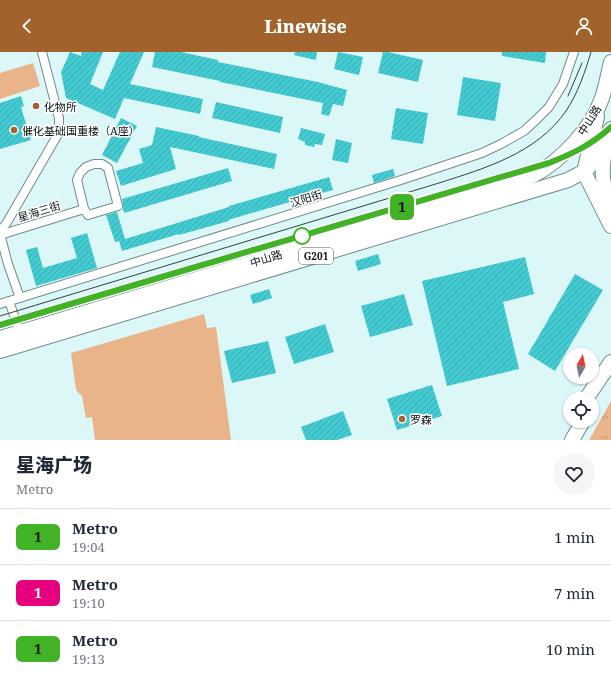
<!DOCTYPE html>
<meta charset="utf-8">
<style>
body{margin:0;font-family:"Noto Serif","Noto Sans SC",serif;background:#f6f6f7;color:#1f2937;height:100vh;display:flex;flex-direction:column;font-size:15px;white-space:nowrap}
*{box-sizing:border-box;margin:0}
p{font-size:13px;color:#747a83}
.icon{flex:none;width:22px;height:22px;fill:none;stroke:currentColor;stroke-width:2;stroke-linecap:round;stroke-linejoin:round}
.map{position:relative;height:388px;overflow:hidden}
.drawer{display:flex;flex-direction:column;background:#fff;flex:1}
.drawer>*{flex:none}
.badge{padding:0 8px;border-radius:6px;font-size:14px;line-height:26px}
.needle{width:26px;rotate:9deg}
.fabs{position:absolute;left:563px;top:296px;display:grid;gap:8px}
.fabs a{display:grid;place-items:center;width:36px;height:36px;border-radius:50%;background:#fff;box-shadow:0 1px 3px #0004;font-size:20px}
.map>.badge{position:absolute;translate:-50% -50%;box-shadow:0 0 0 2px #fff}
.round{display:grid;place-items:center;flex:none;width:42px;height:42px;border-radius:21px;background:#f6f6f7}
.headline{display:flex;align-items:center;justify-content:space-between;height:68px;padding:0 16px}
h1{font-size:19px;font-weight:800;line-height:30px}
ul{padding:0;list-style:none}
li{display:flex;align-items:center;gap:12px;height:56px;padding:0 16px;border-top:1px solid #e0e1e3}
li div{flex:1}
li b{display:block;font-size:15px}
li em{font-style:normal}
li .badge{min-width:44px;font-weight:700;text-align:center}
header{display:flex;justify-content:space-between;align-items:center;height:52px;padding:0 16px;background:#a2622b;color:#fff;font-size:18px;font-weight:800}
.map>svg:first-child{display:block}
.grass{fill:url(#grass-tufts)}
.garden{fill:#eab48a}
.building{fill:url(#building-hatch)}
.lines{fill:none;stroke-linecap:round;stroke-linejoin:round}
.street-casing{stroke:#738b8c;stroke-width:10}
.highway-casing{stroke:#738b8c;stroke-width:16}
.street{stroke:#fff;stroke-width:8}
.highway{stroke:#fff;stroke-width:14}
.tram{stroke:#334041;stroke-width:1}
.line-casing{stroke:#fff;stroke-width:9}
.line{stroke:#42b227;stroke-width:6}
.poi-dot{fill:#a2622b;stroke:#fff;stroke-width:1.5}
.stop-dot{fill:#fff;stroke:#42b227;stroke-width:2}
.labels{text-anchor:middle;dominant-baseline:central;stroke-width:3;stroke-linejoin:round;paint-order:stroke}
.shield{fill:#fff;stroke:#53595a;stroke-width:1}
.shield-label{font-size:10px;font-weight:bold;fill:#091213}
.poi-label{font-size:11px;fill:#091213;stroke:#fff;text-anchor:start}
.street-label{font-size:11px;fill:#091213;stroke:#fff}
</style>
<header><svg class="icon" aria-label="back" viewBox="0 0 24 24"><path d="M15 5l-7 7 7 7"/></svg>Linewise<svg class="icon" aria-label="person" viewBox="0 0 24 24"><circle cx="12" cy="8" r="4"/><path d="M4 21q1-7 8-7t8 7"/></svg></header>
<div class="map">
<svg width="611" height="388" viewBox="0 0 611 388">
<defs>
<pattern id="grass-tufts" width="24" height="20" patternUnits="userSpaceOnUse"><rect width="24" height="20" fill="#eab48a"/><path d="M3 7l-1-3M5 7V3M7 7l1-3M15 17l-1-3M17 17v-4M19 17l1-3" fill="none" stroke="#c79a76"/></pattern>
<pattern id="building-hatch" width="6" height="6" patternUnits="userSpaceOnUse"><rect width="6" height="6" fill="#44cad1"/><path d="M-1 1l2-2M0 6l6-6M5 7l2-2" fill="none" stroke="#3aacb3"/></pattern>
</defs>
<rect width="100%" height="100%" fill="#dcf7f8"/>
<polygon class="grass" points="611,349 611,388 589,388 598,372"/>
<g class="garden">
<polygon points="33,11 40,34 0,47 0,21"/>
<polygon points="204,262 207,276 216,275 231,388 95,388 92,365 86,366 82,344 76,338 71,301"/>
</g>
<g class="building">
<polygon points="70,0 81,4 82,0 103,0 90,32 103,38 120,0 144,0 130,32 203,47 200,62 124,46 115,67 66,46 61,20"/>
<polygon points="155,0 181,0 218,8 218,10 318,30 347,38 343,54 333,52 329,64 321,62 323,51 220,30 220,29 152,15"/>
<polygon points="295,0 317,0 316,8 294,3"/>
<polygon points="338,0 363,5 359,23 334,17"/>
<polygon points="383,0 388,0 423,8 418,30 378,21"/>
<polygon points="502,0 546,0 545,11 502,4"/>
<polygon points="463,25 501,31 495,69 457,63"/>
<polygon points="21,44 24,54 21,55 31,88 0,97 0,51"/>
<polygon points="216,50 283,65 280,81 212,66"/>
<polygon points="396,56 428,61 423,92 391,87"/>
<polygon points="121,66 137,74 117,111 102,103"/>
<polygon points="156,75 199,84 199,85 277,102 274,117 170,95 176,117 121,134 116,119 143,111 139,97 152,93"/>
<polygon points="301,76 325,82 322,93 315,92 314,95 305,93 305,90 298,87"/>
<polygon points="336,87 352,91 348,111 332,108"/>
<polygon points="228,116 232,129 124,161 123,157 123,153 122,147"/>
<polygon points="393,117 395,124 374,131 372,123"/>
<polygon points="329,125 333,138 276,154 228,168 229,169 179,183 179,182 122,199 119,189 115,190 106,163 117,160 125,187 229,155 229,154"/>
<polygon points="87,181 97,216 36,234 26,198 37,195 43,216 77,206 71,186"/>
<polygon points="378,202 381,212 358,219 355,209"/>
<polygon points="525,205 534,242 503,250 519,317 447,334 422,229"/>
<polygon points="575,222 603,238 555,319 528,302"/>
<polygon points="269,237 272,246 253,252 250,243"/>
<polygon points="404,242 413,273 370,285 361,254"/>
<polygon points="325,272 334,300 294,312 285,285"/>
<polygon points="268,289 276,321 232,331 224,299"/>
<polygon points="432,333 442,364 397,378 387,347"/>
<polygon points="343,359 352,383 337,388 306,388 301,375"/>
</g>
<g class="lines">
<defs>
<g id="street">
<polygon points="94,112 102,112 108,116 118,154 88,163 84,157 77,128 80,121 86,115"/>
<polyline points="0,179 6,172 57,84 59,75 59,66 42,0"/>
<polyline points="0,182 8,212 20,246"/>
<polyline points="0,183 84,157"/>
<polyline points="9,249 21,284"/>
<polyline points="0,252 401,128 482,101 501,92 524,79 536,68 549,55 563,32 574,0"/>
</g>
<g id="highway">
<polyline points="597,65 584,120 611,174"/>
<path d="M606,95C601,116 601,132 611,152"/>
<path d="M0,286L496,137C508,133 522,130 534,123C561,109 592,76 602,46C606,35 608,22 611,10"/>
<path d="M0,299L568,128C573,125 578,123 583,120C596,111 606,92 611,77"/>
<polyline points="586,347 611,310"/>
<polyline points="572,388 583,369"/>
</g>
</defs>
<use href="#street" class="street-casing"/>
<use href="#highway" class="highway-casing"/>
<use href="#street" class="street"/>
<use href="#highway" class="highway"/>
<g class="tram">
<polyline points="568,44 582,11"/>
<path d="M0,264L439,131C486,116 537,101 566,59C578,41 585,20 591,0"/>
</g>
</g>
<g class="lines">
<defs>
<path id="line" d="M0,273L165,224L549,111C574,101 591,93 611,75"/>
</defs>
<use href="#line" class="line-casing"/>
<use href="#line" class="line"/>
</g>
<g class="poi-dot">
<circle cx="36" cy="54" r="4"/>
<circle cx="14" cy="78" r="4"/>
<circle cx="402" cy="367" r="4"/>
</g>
<circle class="stop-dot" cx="302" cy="184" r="8"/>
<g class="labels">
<rect class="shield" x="299" y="196" width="34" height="16" rx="3"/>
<g class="shield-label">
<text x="316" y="204">G201</text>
</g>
<g class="poi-label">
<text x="44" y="54">化物所</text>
<text x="22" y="78">催化基础国重楼（A座）</text>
<text x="410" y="367">罗森</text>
</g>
<g class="street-label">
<text transform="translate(589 68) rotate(-58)">中山路</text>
<text transform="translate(306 146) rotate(-17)">汉阳街</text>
<text transform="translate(39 159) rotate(-17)">星海三街</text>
<text transform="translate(266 206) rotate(-17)">中山路</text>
</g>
</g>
</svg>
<div class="fabs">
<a><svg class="needle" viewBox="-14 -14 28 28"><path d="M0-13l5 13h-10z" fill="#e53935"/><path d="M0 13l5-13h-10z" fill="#747a83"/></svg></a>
<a><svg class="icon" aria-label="locate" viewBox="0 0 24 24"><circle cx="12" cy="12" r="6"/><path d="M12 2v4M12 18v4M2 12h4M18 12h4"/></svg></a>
</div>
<b class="badge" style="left:402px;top:155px;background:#42b227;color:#111">1</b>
</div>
<section class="drawer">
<div class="headline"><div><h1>星海广场</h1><p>Metro</p></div><a class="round"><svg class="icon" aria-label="heart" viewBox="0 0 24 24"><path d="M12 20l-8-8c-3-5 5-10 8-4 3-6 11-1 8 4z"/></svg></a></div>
<ul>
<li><span class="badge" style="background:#42b227;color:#111">1</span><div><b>Metro</b><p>19:04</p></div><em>1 min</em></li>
<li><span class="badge" style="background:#e6007e;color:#fff">1</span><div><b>Metro</b><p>19:10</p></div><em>7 min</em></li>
<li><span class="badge" style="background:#42b227;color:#111">1</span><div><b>Metro</b><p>19:13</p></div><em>10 min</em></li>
</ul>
</section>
